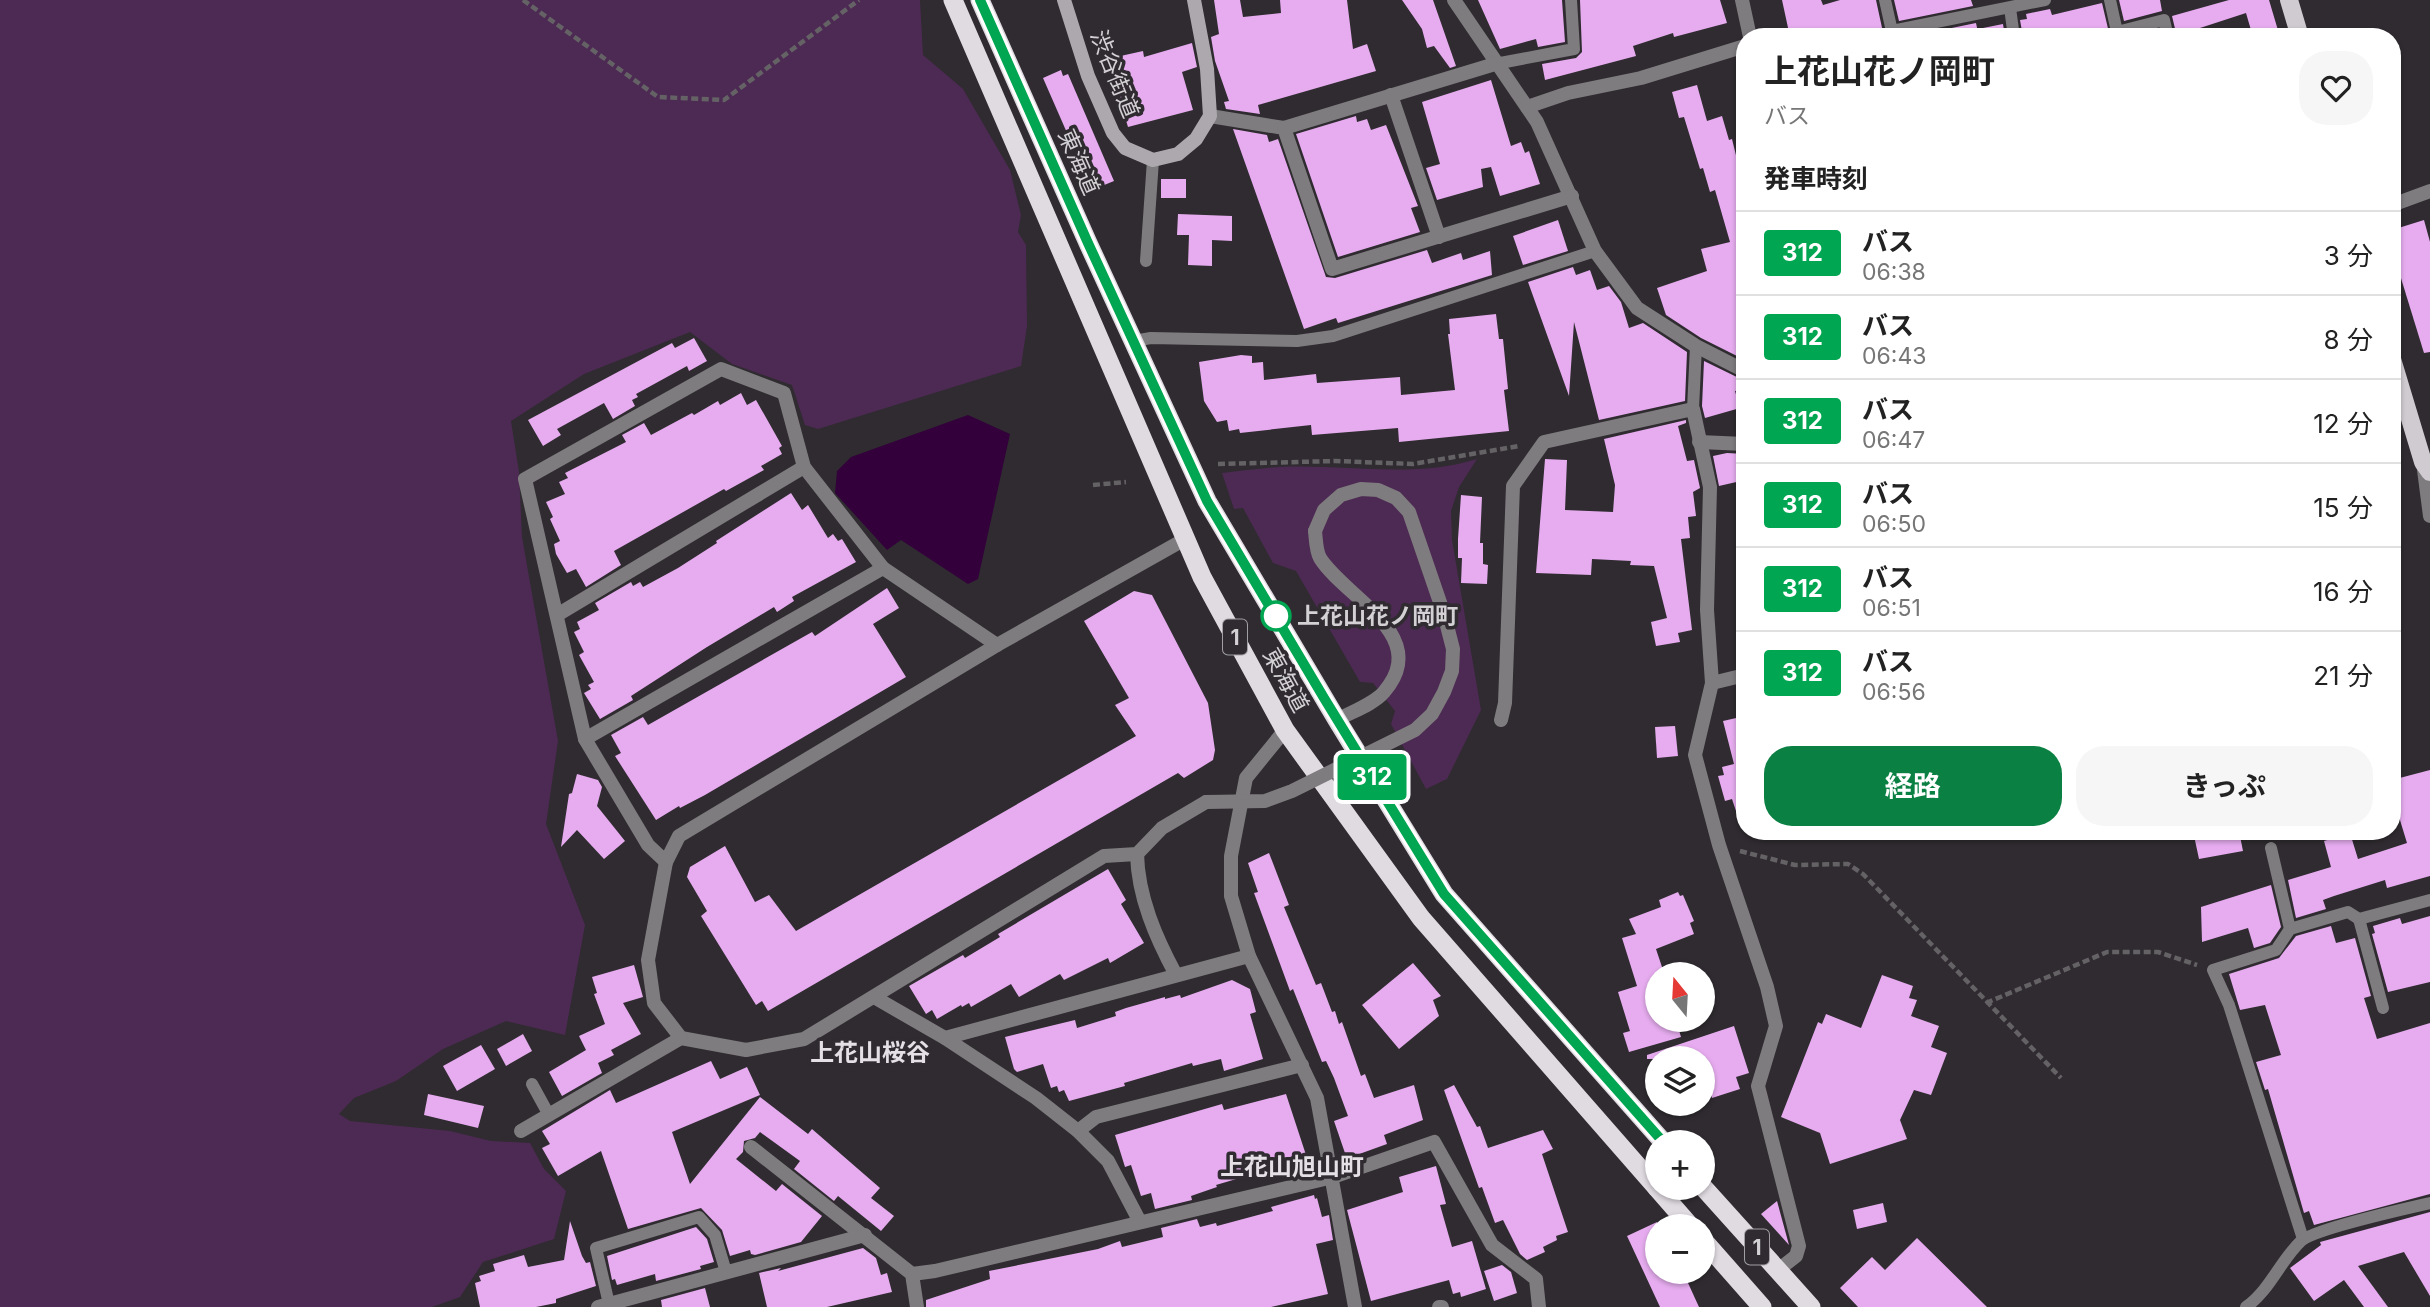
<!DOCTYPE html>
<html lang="ja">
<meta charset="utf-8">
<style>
body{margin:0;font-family:Inter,"Noto Sans JP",sans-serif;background:#f6f6f6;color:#222;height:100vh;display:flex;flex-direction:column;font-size:26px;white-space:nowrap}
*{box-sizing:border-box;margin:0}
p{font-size:23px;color:#767676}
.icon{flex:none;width:38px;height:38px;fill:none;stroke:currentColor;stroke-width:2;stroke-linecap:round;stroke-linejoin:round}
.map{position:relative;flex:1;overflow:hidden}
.drawer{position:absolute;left:1736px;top:28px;width:665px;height:812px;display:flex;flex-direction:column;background:#fff;border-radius:28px;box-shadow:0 2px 5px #0004}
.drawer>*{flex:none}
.badge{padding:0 14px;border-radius:5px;font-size:24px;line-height:46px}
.needle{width:46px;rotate:342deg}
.buttons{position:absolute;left:1645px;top:962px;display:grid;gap:14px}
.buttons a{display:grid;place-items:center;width:70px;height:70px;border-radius:50%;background:#fff;box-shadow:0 2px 5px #0004;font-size:35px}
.map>.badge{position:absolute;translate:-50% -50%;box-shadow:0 0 0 4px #fff}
h2{padding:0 28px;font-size:26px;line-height:63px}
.round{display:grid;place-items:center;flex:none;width:74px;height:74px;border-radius:28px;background:#f6f6f6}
.summary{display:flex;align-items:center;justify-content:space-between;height:119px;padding:0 28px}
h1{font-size:33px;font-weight:700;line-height:52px}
.primary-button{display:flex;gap:14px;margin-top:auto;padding:14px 28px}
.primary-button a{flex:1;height:80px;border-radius:28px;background:#0b8043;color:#fff;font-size:28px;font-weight:700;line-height:80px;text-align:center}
.primary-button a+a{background:#f6f6f6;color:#222}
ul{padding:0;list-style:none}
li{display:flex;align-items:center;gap:21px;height:84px;padding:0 28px;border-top:2px solid #e0e0e0}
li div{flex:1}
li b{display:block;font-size:26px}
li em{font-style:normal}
li .badge{min-width:77px;font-weight:700;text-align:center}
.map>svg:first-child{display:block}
.green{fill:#4d2a53}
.water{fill:#33003b}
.building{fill:#e6acef}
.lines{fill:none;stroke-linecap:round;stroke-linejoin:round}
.path{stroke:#656266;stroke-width:4.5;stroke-dasharray:7 3.5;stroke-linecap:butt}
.service{stroke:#7e7c7e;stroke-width:12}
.minor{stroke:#7e7c7e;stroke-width:14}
.secondary{stroke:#aca8ad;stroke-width:14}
.primary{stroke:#d0cbd1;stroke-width:18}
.trunk{stroke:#e0dae1;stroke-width:19}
.minor-bridge{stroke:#7e7c7e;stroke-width:14}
.line-casing{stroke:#fff;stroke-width:16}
.line{stroke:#00a651;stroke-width:10}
.stop-dot{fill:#fff;stroke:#00a651;stroke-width:3.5}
.labels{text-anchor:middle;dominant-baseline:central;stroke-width:7;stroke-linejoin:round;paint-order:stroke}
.shield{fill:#2f2b30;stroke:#a29fa4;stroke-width:2}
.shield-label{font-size:21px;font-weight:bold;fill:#d4d1d5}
.street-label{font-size:23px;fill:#d4d1d5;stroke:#2f2b30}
.stop-label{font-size:23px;font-weight:bold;fill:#d4d1d5;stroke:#2f2b30;text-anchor:start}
.neighbourhood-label{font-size:24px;font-weight:bold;fill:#e5dfe6;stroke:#2f2b30}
</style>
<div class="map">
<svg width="2430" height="1307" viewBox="0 0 2430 1307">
<rect width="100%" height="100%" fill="#2f2b30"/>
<g class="green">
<polygon points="0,0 920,0 923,55 963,89 1010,170 1021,215 1018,232 1026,245 1027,326 1021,366 818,429 805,425 792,385 732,364 690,332 584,374 511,421 519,472 522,537 558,741 546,824 585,925 565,1035 506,1021 443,1049 396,1081 354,1098 339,1114 350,1121 450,1131 491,1141 530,1143 544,1169 566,1191 554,1239 483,1262 460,1297 432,1307 0,1307"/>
<path d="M1477,459L1459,487L1451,511L1452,540L1481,710L1447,779L1426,789L1391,724L1395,711L1373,683L1360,682L1296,571L1273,563L1243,508L1234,509L1222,473C1241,471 1261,468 1280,467C1347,464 1413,479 1477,459Z"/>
</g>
<polygon class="water" points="968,415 1010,434 978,579 968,584 901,540 887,550 835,493 837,471 851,457"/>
<g class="building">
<polygon points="1214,0 1240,0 1243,17 1281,13 1280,0 1347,0 1353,49 1367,44 1376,71 1258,105 1260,114 1226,109 1224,102 1229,101 1215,61 1211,37 1219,34"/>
<polygon points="1402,0 1433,0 1456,66 1450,68 1434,46 1427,48 1422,29"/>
<polygon points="1478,0 1562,0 1565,42 1538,47 1536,39 1500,49"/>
<polygon points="1580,0 1720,0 1727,23 1674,37 1673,33 1633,46 1636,56 1545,80 1542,64 1576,58 1582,52"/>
<polygon points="1782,0 1821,0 1823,5 1840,0 1876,0 1884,37 1790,37"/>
<polygon points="1894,0 1971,0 1973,6 1899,21"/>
<polygon points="2119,0 2160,0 2162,11 2124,21"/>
<polygon points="2229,0 2269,0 2280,37 2253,37 2246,13 2200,28 2203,37 2177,37 2172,16"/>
<polygon points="2102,3 2110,37 2023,37 2020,20 2027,19 2026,14 2050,9 2052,15"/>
<polygon points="1976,23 1979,37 1908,37"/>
<polygon points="2003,24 2005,37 1984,37 1983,28"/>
<polygon points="1192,43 1197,67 1182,72 1193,110 1128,127 1115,84 1112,84 1107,59 1143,51 1144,57"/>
<polygon points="1061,70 1063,76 1068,74 1114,181 1092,190 1043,78"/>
<polygon points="1491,80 1511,146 1521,142 1525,153 1529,151 1540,184 1500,196 1491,167 1481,169 1483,187 1437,200 1426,168 1440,164 1422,102"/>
<polygon points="1697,85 1707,121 1722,116 1729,140 1732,139 1745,192 1745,360 1701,338 1666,315 1657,288 1707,271 1701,249 1730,242 1715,190 1710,192 1703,168 1700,169 1684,117 1679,118 1672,92"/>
<polygon points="1356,116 1357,122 1367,119 1371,130 1386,125 1418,206 1411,208 1420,232 1338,257 1296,134"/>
<polygon points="1233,129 1267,135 1269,142 1278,139 1326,277 1335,278 1427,250 1432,263 1461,253 1463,260 1490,251 1492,275 1338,323 1336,318 1304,329"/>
<rect x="1161" y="179" width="25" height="19"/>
<polygon points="1178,214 1232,216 1232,241 1212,240 1212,266 1188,265 1189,235 1177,235"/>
<polygon points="1558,220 1568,251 1523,265 1513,236"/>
<polygon points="2424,220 2430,242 2430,352 2424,353 2392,249 2392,230"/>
<polygon points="1573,267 1576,275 1590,270 1597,290 1609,286 1621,302 1629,328 1643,323 1687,352 1685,401 1599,420 1574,322 1569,396 1528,282"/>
<polygon points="1496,314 1499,339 1503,339 1508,389 1504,390 1509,431 1399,442 1398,428 1312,435 1311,425 1240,433 1239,429 1229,431 1227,420 1217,422 1204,401 1199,362 1241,355 1252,356 1252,363 1263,362 1264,380 1316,374 1317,383 1400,377 1401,395 1455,390 1448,334 1450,334 1449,319"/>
<polygon points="694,338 707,361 689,371 687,366 636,394 638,397 632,400 635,406 613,419 604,403 557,429 561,435 543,446 528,420 672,343 675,348"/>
<polygon points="1704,361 1745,381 1745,390 1735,391 1740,408 1705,418 1702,406"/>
<polygon points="741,393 747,405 756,400 782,446 779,448 782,454 761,466 764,470 726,491 724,489 614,551 621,565 586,587 576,569 567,573 556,554 554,544 560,541 550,519 553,517 546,502 565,494 559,482 568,478 565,473 626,442 622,435 644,423 651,435 692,413 694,415 718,401 720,405"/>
<polygon points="1686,420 1686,423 1678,426 1687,461 1694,460 1700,488 1693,492 1696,516 1688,517 1690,538 1681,539 1692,630 1678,633 1680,642 1656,646 1651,622 1667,618 1654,566 1630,565 1631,561 1592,559 1591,575 1536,573 1545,459 1567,460 1565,510 1613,512 1615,485 1604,439"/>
<polygon points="1727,453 1745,454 1745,480 1719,486 1713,456"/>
<polygon points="791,493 802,510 808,505 828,538 833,534 838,541 842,539 856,562 792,597 794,601 777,612 774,607 707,647 631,696 633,700 600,719 584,693 591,689 588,685 594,682 579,655 584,652 574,632 580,629 577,622 599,610 595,603 631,582 633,586 640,582 643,587 678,568 717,543 716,541"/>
<polygon points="1461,495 1482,497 1480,543 1483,543 1483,564 1488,565 1487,584 1461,583 1462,558 1458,558 1458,539"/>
<polygon points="887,588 899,608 873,624 906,677 705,795 680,808 679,806 656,820 615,756 621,753 611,735 643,717 648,725 812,632 815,636"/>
<polygon points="1134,591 1152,595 1208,703 1215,750 1213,760 1184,778 1178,773 768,1011 762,1001 756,1005 701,916 707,911 687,877 690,867 725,846 755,902 769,895 796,931 1136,736 1115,705 1129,698 1084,621"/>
<polygon points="1745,716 1745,826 1741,826 1732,799 1725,801 1718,776 1724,775 1722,767 1734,764 1723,721"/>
<polygon points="1675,726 1678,756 1657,758 1655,727"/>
<polygon points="2430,770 2430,876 2387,888 2385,880 2334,896 2323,900 2326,909 2296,918 2288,880 2331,867 2324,841 2350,833 2358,859 2407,843 2396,807 2392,808 2392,780"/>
<polygon points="577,774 598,780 602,787 597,806 625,841 604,859 577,830 561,847 569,794 572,793"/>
<polygon points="2193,831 2239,831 2243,851 2199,859"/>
<polygon points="1269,853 1289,905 1284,907 1316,985 1321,983 1332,1012 1335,1011 1339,1024 1342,1022 1361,1076 1365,1074 1374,1098 1414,1085 1423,1120 1384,1135 1387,1144 1351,1157 1350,1154 1346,1156 1334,1121 1348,1116 1334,1078 1326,1061 1322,1062 1293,989 1290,991 1254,893 1258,892 1248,863"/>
<polygon points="1108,869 1126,900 1121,904 1144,943 1110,963 1108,958 1064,980 1060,974 1019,997 1011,984 971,1007 969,1003 962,1007 961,1005 937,1019 932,1010 926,1014 909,986 963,955 965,958 1000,937 998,934"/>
<polygon points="2271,885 2281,927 2270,943 2254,948 2248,928 2202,942 2201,907"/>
<polygon points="1678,892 1680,896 1683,895 1694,921 1690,923 1694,934 1656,949 1663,970 1657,972 1657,1020 1676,1020 1681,1037 1629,1052 1623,1033 1630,1031 1618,992 1637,986 1622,938 1636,934 1629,919 1661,907 1659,900"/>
<polygon points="2430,916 2430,982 2388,992 2372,934 2375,933 2373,926 2400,918 2402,924"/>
<polygon points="2331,926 2336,943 2355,938 2371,996 2364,998 2377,1039 2430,1023 2430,1194 2314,1225 2309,1211 2304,1213 2268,1089 2265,1090 2256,1062 2281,1055 2265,1005 2240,1010 2229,974 2279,958 2296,936"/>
<polygon points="1413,963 1441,996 1433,1000 1439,1016 1399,1049 1362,1005"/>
<polygon points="634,965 643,997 623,1003 641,1034 611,1050 614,1055 598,1063 602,1073 562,1096 549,1072 586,1050 579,1036 605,1024 594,994 597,993 592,977"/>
<polygon points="1882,975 1913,986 1909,998 1917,1000 1911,1016 1939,1026 1931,1047 1947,1053 1931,1095 1914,1090 1900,1120 1907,1139 1830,1164 1820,1133 1781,1117 1818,1022 1822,1024 1826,1014 1861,1028"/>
<polygon points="1232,980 1250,989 1256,1012 1250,1014 1263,1059 1224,1071 1221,1059 1193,1066 1192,1063 1124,1083 1125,1086 1069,1101 1064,1090 1059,1092 1057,1086 1051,1088 1043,1064 1017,1072 1014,1069 1005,1037 1075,1020 1077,1028 1116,1016 1115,1012 1126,1008 1165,997 1165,999 1180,995 1181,998"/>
<polygon points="1734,1026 1749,1073 1736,1077 1740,1089 1712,1098 1703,1070 1703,1059 1647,1059 1647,1055"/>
<polygon points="523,1034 532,1051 506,1066 497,1049"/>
<polygon points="481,1045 495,1069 457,1091 443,1066"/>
<polygon points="711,1061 720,1079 747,1067 760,1095 672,1132 690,1184 760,1097 808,1134 812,1129 880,1188 871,1198 894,1216 881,1231 838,1196 834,1201 794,1169 800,1161 760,1132 755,1138 744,1141 743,1152 736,1159 776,1191 782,1184 822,1216 801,1242 755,1255 751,1254 750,1250 730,1256 722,1230 701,1208 628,1229 601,1151 558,1176 542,1148 550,1144 542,1131 610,1090 616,1103"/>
<polygon points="1454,1085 1477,1127 1480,1126 1488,1148 1543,1130 1553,1149 1542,1154 1568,1232 1556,1236 1557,1240 1543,1247 1545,1252 1527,1260 1520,1254 1503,1220 1495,1223 1482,1187 1479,1188 1444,1090"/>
<polygon points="428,1094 484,1106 478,1128 424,1115"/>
<polygon points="1286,1094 1307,1158 1216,1185 1217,1187 1191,1196 1192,1200 1155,1209 1151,1193 1141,1196 1131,1165 1125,1167 1115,1135 1222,1104 1224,1110"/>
<polygon points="1436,1166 1446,1204 1440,1205 1452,1247 1472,1241 1486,1289 1461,1297 1460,1292 1453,1294 1449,1280 1371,1301 1347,1210 1403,1192 1399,1177"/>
<polygon points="1314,1195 1315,1199 1317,1198 1322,1217 1329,1215 1333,1240 1316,1244 1328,1294 1271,1307 926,1307 926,1300 990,1279 989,1271 1098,1249 1120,1241 1122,1247 1163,1237 1161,1228 1197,1219 1200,1227 1216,1223 1217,1226 1273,1211 1271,1207"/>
<polygon points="1777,1201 1789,1245 1761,1214"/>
<polygon points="1883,1203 1887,1222 1857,1229 1853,1210"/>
<polygon points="2430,1212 2430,1296 2404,1252 2358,1266 2388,1307 2364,1307 2344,1280 2314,1301 2290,1268 2321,1245 2320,1242"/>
<polygon points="570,1221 582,1256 586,1263 590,1262 596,1286 556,1299 556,1303 536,1307 480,1307 475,1283 481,1281 479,1276 495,1271 493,1264 524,1255 528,1267 564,1260"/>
<polygon points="1657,1222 1657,1272 1683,1272 1699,1307 1660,1307 1627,1236"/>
<polygon points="696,1227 707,1239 714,1262 700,1266 701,1269 656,1281 655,1274 617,1285 615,1279 612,1280 607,1256"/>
<polygon points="1917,1238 1987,1307 1858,1307 1840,1288 1872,1257 1885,1270"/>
<polygon points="863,1248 876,1258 881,1275 887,1273 892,1292 827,1307 767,1307 759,1273 781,1268 778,1271"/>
<polygon points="1502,1265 1511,1272 1517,1293 1494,1301 1484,1271"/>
<polygon points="705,1288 710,1307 662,1307 661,1300"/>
</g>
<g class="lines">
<g class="path">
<polyline points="523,0 658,97 724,100 859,0"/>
<polyline points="1218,464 1336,461 1413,464 1519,446"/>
<polyline points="1093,485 1126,482"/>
<polyline points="1740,851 1795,865 1848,864 1863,874 2061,1078"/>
<polyline points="1986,1003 2107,952 2158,952 2197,965"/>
</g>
<g class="service">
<polyline points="1885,0 1893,36"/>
<polyline points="2110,0 2117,32 2164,20 2168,37"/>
<polyline points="2010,8 2014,37"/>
<polyline points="1892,31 2045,0"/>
<polyline points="1495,64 1574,49 1571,0"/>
<polyline points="1146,261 1153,160"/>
<polyline points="1133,341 1151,338 1297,341 1333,336 1595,251"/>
<polyline points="1693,409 1696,346"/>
<polyline points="2271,848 2290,929"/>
<polyline points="2359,919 2383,1008"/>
<polyline points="532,1084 549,1115"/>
<polyline points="2303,1239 2229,1005 2213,970 2276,950 2290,929 2348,912 2359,919 2430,900"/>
<polyline points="609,1304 596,1248 699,1217 715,1235 726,1272"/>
<path d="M2246,1307C2270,1290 2280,1261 2301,1241C2314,1229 2408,1208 2430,1203"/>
</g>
<g class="minor">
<polyline points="1454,0 1537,122 1595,251 1637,308 1696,346 1745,371"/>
<polyline points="1742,0 1750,37"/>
<polyline points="1391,95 1439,237"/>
<polyline points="1527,107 1568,93 1641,78 1745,46"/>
<polyline points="1210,116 1284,128 1332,269 1572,196"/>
<polyline points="1284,128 1495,64"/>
<polyline points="2392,205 2430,191"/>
<polyline points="1699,442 1745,444"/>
<polyline points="2423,462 2430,516"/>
<path d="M1315,531C1316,540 1316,551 1320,558C1345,598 1433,635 1384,692C1374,704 1351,712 1337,720"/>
<polyline points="1187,538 997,645 679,836 666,862 648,960 654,1003 681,1038 746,1050 804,1039 1104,856 1137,854 1162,828 1206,802"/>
<polyline points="557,615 804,467"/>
<polyline points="1712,683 1745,675"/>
<polyline points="1501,720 1505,703 1513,486 1544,442 1693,409 1710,487 1707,610 1712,683 1695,755 1719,845 1767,987 1776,1026 1758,1086 1799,1246 1796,1256 1778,1270"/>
<polyline points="1285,730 1246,778 1231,856 1231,896 1249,956 1317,1098 1355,1307"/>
<polyline points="585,739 883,568"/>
<path d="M1137,854C1138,897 1156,938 1176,975"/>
<polyline points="666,862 648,845 585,739 525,479 721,369 784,393 804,467 883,568 997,645"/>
<polyline points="874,997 945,1038 1036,1098 1078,1131 1108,1161 1140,1222"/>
<polyline points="945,1038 1249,956"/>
<polyline points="521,1131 681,1038"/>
<polyline points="1078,1131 1096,1117 1302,1065"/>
<polyline points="751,1147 912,1274 917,1307"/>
<polyline points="912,1274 935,1271 1333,1177 1434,1142 1492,1245 1536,1279 1539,1307"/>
<polyline points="598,1307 865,1235"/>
<polyline points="1439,1307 1442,1307"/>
</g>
<polyline class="secondary" points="1064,0 1088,76 1113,133 1125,148 1153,160 1178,154 1196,139 1210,116 1207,69 1194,0"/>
<g class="primary">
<polyline points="2289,0 2300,37"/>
<polyline points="2392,359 2423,462 2430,472"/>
</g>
<g class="trunk">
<polyline points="953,0 1202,577 1285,730 1421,918 1657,1188"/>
<polyline points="980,0 1088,243 1207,501 1337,720 1444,894 1664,1143"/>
<polyline points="1703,1187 1811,1307"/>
<polyline points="1657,1188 1691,1227"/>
<polyline points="1703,1240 1762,1307"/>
</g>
<polyline class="minor-bridge" points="1206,802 1265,801 1292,791 1415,730 1432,714 1444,692 1452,671 1453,649 1444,614 1409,512 1396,498 1378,490 1361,489 1341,495 1324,510 1315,531"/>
</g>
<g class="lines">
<defs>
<polyline id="line" points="980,0 1088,243 1207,501 1324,698 1444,894 1664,1143"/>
</defs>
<use href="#line" class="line-casing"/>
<use href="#line" class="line"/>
</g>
<circle class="stop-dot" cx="1276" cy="616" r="14"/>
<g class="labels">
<g class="shield">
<rect x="1223" y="619.5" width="24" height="35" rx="5"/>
<rect x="1745" y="1229.5" width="24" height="35" rx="5"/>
</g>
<g class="shield-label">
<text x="1235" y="637">1</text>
<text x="1757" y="1247">1</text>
</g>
<g class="street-label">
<text transform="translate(1115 74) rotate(68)">渋谷街道</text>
<text transform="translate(1079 162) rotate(66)">東海道</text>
<text transform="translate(1286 680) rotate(61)">東海道</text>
</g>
<g class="stop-label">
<text x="1297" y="616">上花山花ノ岡町</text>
</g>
<g class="neighbourhood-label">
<text x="870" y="1052">上花山桜谷</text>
<text x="1292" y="1166">上花山旭山町</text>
</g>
</g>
</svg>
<div class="buttons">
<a><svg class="needle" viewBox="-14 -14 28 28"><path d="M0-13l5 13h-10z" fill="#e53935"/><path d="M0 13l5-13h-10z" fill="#767676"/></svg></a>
<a><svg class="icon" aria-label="layers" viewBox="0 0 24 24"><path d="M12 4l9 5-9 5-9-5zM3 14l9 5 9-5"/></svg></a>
<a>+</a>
<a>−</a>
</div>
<b class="badge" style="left:1372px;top:777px;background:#00a651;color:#fff">312</b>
<section class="drawer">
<div class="summary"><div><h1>上花山花ノ岡町</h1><p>バス</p></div><a class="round"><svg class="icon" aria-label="heart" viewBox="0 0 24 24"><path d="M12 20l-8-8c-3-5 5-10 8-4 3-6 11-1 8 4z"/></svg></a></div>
<h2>発車時刻</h2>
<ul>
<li><span class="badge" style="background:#00a651;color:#fff">312</span><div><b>バス</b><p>06:38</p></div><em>3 分</em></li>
<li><span class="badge" style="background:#00a651;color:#fff">312</span><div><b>バス</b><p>06:43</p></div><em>8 分</em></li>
<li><span class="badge" style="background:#00a651;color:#fff">312</span><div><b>バス</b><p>06:47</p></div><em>12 分</em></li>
<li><span class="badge" style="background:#00a651;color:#fff">312</span><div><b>バス</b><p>06:50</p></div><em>15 分</em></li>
<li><span class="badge" style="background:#00a651;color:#fff">312</span><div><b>バス</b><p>06:51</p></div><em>16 分</em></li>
<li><span class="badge" style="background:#00a651;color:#fff">312</span><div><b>バス</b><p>06:56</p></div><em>21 分</em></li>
</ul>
<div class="primary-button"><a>経路</a><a>きっぷ</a></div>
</section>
</div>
